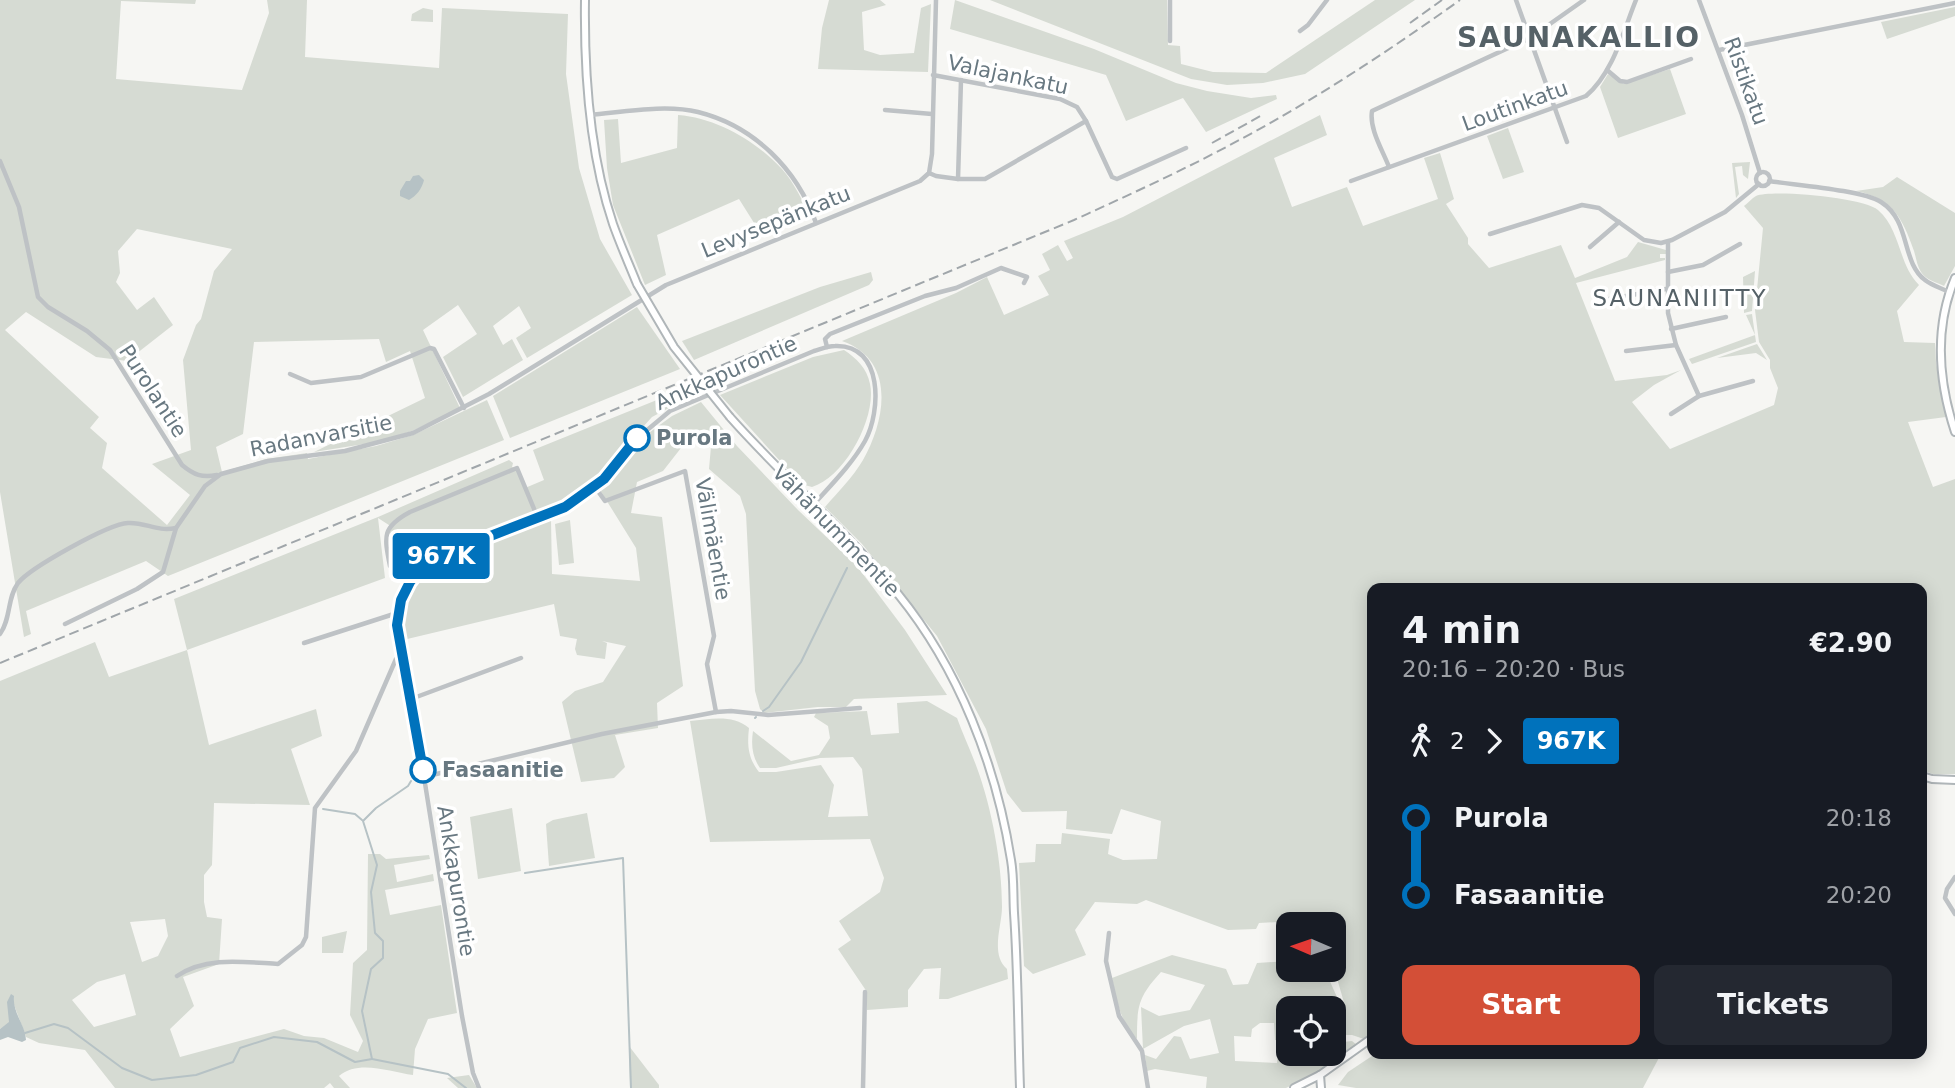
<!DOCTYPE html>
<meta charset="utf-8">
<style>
body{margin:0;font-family:"DejaVu Sans",sans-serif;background:#242831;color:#f1f3f6;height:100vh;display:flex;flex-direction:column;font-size:26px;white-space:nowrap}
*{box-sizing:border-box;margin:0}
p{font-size:23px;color:#9ea1a6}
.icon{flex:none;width:38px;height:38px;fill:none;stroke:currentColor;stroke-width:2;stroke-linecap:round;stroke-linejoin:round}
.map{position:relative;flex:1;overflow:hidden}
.sheet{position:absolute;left:1367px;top:583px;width:560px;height:476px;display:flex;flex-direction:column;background:#171b24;border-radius:14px;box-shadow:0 4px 18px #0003}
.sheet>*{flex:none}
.badge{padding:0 14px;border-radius:5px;font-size:24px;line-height:46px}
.needle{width:46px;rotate:272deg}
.buttons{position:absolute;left:1276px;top:912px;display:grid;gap:14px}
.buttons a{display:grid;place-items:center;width:70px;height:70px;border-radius:14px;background:#171b24;box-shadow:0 4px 18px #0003;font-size:35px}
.map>.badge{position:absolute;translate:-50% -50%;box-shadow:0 0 0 4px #fff}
.legs{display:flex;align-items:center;gap:10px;height:77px;padding:0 35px;font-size:23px}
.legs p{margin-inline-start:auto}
.overview{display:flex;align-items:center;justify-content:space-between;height:119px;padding:0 35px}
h1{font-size:38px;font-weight:800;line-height:52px}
.action{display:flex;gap:14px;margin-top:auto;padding:14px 35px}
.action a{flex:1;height:80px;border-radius:14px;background:#d34f37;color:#fff;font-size:28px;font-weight:800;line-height:80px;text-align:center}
.action a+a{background:#242831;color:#f1f3f6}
ul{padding:0 35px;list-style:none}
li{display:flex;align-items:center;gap:24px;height:77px;font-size:26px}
li i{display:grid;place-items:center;width:10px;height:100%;margin:0 9px;background:currentColor}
li i::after{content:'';width:18px;height:18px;margin:-9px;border:5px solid;border-radius:50%;background:#171b24}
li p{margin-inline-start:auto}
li:first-child i{background:linear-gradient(#0000 50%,currentColor 0)}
li:last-child i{background:linear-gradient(currentColor 50%,#0000 0)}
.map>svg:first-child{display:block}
.green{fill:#d6dbd3;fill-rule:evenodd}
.water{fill:#b6c2c5}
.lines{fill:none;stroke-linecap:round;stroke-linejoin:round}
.stream{stroke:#b6c2c5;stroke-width:2}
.secondary-casing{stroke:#b0b6b9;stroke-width:10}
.street{stroke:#bec2c5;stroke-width:4.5}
.secondary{stroke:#fff;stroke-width:6}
.rail{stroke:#a0a6aa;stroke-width:2;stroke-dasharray:10 5;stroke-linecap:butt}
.secondary-bridge-casing{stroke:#b0b6b9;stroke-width:10;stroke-linecap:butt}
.secondary-bridge{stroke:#fff;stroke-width:6}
.line-1-casing{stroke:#fff;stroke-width:16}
.line-1{stroke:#0072bc;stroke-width:10}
.stop-1-dot{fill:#fff;stroke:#0072bc;stroke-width:3.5}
.labels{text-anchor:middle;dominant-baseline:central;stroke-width:7;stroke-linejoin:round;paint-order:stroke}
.street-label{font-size:21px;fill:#687881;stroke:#fff}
.stop-label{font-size:21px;font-weight:bold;fill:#687881;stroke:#fff;text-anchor:start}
.neighbourhood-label{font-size:23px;letter-spacing:2px;fill:#556167;stroke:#fff}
.district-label{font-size:28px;font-weight:bold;letter-spacing:2px;fill:#556167;stroke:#fff}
</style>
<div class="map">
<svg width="1955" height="1088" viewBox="0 0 1955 1088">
<rect width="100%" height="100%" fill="#f6f6f3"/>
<g class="green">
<path d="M0,0H196L195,4L121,1L116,79L242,90L269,13L267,0H307L305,57L439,68L442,8L568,14L566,74L579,168L600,239L632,295L527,358L516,338L531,328L519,306L493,326L503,345L512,339L523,360L463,397L443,357L477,334L458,305L423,330L460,408L412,431L377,442L314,452L425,398L410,351L386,362L379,339L254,342L243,434L216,447L222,472L266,459L307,453L308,459L376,446L413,435L487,400L504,440L168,576L146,561L26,611L31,634L24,637L0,492ZM137,229L232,249L214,271L201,319L196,325L183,360L191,450L152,464L190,495L167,525L102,468L107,443L90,428L99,417L5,330L26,312L96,357L127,361L173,325L154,297L137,310L116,282L120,273L118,251Z"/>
<polygon points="829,0 880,0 886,5 862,12 864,50 880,55 914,53 921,8 931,4 928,72 818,69 822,28"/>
<polygon points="955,0 1094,49 1176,83 1207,91 1251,98 1276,95 1277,99 1206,132 1183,98 1126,121 1106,75 950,29"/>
<polygon points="990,0 1167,0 1168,45 1180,46 1181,64 1213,72 1266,73 1375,0 1415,0 1305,74 1263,83 1227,85 1191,79"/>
<polygon points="1955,7 1955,16 1887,39 1881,22"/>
<polygon points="423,8 433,10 433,22 411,21 412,14"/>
<polygon points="1670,69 1686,114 1618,138 1600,87 1608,74 1624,84"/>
<path d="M678,115C717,118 756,141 782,169C794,182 802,201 811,216L761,234L739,199L657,235L666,275L645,285L613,205L607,168L604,120L618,119L621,163L677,148Z"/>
<path d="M1320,115L1327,135L1274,158L1292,207L1347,187L1363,226L1438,199L1424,158L1440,153L1454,199L1446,204L1468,238V244L1489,268L1561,245L1575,278L1627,257L1638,242L1666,250V254H1660V258H1665V260L1576,283L1615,381L1667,375L1681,370L1654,385L1632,402L1670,449L1774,405L1778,388L1770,368V360L1759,342L1755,310L1763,228L1744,206C1748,203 1752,198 1756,196C1773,189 1865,198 1878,210C1901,230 1898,264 1919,285L1897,311L1904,342L1935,343L1936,362L1946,417L1908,422L1933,487L1955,479V774H1933L1922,770V588H1372V1033L1364,1039L1352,1035H1334V1008H1288V1042L1275,1040L1274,1023H1260L1252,1029L1251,1037L1234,1036L1235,1061L1277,1063L1278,1047L1288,1046V1054H1334V1043L1352,1041L1357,1045L1321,1072L1286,1088H1206L1207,1077L1155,1069L1147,1071L1145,1055L1156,1059L1174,1036L1181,1037L1190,1059L1219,1053L1210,1019L1184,1026L1143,1049L1141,1007L1159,1016L1190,1010L1205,985L1161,972C1138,997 1137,1006 1137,1039C1120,1021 1117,1002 1112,978L1172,955L1226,969L1233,985L1248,984L1257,963L1288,961V970H1325L1340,1004L1345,1006L1334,968V924H1318L1313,920L1259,923L1256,929L1228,930L1146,900L1137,904L1095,902L1075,930L1086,955L1033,974L1024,966L1019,863L1035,862L1036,844H1061L1062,833L1110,839L1108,854L1123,860L1157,859L1161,821L1121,809L1112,834L1066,829L1067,811L1022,812L1007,793L986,729L937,636L862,544L825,507C838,492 853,477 863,460C886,419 896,360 842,341L956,293L987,277L1004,315L1049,295L1038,276L1050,270L1042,254L1058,245L1067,261L1073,258L1064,241L1123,217Z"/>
<polygon points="1508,128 1524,172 1503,179 1487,136"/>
<polygon points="1750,162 1748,179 1743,175 1742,166 1735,167 1739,194 1736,198 1732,163"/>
<path d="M1897,177L1955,213V266L1944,286C1936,282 1926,280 1921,272C1917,266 1916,257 1914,251C1902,217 1893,199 1856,191L1883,187Z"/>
<polygon points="1755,271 1752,311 1744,313 1743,277"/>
<polygon points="871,272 873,280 869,285 694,360 682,341 820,287"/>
<polygon points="637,307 680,369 510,438 493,396"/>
<polygon points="1752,314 1756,342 1692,364 1689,359 1755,335 1746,315"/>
<polygon points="1757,344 1767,360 1756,353 1717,358"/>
<path d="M844,350C856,358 867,368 870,384C877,417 845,477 812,487L801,484L720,395L813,357Z"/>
<path d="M689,387L693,395L652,417L593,482L556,504L538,512L541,521L551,520L552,574L640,581L636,548L600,490L646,435L672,416L701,402L737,446L798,510L857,566L905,630L947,695L854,699L846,707H818L764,713L760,709L755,691L746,514L740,496L709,469L712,435L681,448L663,471L637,482L631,513L662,517L683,686L657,703L658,728L615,735L625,767L614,778L581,782L562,702L575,691L603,682L626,646L602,641L607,643L605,659L577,655L575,649L577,639L560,636L554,604L403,640C399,618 402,600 415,581L392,564L389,535L392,527L378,518L385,578L187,650L209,745L316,709L322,736L291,749L310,805L214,803L212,865L204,875V902L207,917L222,919L219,964L183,977L194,1006L170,1029L180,1057L284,1029L304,1036L324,1038L358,1052L363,1041L350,1015L353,963L367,950L368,854H380L386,859L429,855L430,859L394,865L397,882L433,874L434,881L385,890L390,915L441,905L457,1013L428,1019L415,1049L413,1075C390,1072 359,1059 339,1076L350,1088H334L330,1083L324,1088H115L85,1050L39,1043L26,1037L13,1002L9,1014V1023L0,1029V681L95,642L109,677L187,650L174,599L378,517L509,460L513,463L512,467L517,469L525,488L544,480L533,450ZM165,919L168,936L158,956L142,962L130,922ZM125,974L136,1015L94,1027L72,1000L97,982Z"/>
<polygon points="570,520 574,563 559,565 555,524"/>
<path d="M927,701L957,718C963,735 971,751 977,768C992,809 1002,863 1002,907C1002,926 990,954 1007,969L1008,979L948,999H939L941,968L924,969L908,990V1007L867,1010V992L838,949L851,940L839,921L880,892L884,878L870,839L710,842L690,721C710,719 733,714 749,728C747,745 748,758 759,772H776L821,765L834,785L828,817L868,816L862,769L853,757L820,758L776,768H760C752,757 751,744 753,731L791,761L819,755L830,738L828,726L814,717L816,713L867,711L871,735L899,733L897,703Z"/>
<polygon points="512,808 521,871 478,879 470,817"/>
<polygon points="587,813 595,858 549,866 546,824 553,820"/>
<polygon points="347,931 343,953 322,953 322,937"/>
<polygon points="629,1046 659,1085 659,1088 630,1088"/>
<polygon points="1375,1054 1661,1054 1643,1088 1356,1088 1338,1085 1348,1072"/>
<polygon points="469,1075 477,1088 458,1088 447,1078"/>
</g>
<g class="water">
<path d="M419,175L424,180C422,189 416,196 409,200L400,196V191L406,181H410L413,176Z"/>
<path d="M11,994L14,996C12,1012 25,1024 26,1040L22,1042L8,1037L0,1040V1029L9,1022L7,1002Z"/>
</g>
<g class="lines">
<g class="stream">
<polyline points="763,711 769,707 801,662 847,568"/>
<polyline points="755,718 756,717"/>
<polyline points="411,781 408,786 376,808 363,821 377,865 371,892 375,933 383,941 383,958 371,969 362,1011 372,1059 448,1074 466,1088"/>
<polyline points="323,809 355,814 362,820"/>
<polyline points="525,873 623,858 631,1088"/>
<polyline points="25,1033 54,1024 68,1028 122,1068 152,1080 196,1075 233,1062 240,1048 274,1037 317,1042 355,1062 372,1059"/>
</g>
<defs>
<g id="secondary">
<path d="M585,0C584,74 589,153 613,224C620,244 629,264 637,284"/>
<path d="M1955,278C1934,328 1938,380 1955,432"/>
<path d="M730,417C784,478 846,531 898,594C959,669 996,765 1011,860C1014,877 1013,895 1014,913C1018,971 1018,1030 1020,1088"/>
<polyline points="1922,776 1932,779 1955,780"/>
<polyline points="1320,1075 1321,1088"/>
<polyline points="1294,1088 1320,1075 1372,1038"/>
</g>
</defs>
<use href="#secondary" class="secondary-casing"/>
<g class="street">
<polyline points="1170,0 1170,41"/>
<polyline points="1516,0 1567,142"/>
<polyline points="1699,0 1742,115 1760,173"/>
<polyline points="1300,31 1308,25 1327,0"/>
<polyline points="1719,50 1955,3"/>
<polyline points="1607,70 1620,81 1627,82 1691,59"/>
<polyline points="933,75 1060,99 1077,107 1086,121 1112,177 1117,179 1186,148"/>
<polyline points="885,110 932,114"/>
<path d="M590,115C624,112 665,104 698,112C754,126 797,169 816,223"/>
<path d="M0,161L19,207L38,297L48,307L87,331L110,350L182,465C194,475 202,478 217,475"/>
<path d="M1389,167C1383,151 1369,129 1372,111L1530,38L1584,0"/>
<circle cx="1763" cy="179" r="7"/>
<polyline points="929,173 936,176 958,179 985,179 1086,121"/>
<polyline points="958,179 961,80"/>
<path d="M1351,181L1586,96C1613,73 1623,32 1636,0"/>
<path d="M1769,181C1794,185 1862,190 1881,202C1911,221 1901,262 1925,280C1931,285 1941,288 1949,292"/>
<polyline points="1490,234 1582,205 1599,208 1644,240 1661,243 1672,240 1725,212 1759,184"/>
<polyline points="1668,242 1668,313 1676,345 1699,396"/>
<polyline points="1590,247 1619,222"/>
<polyline points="1668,272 1703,265 1740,244"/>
<polyline points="1609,299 1666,289"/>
<polyline points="1671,329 1726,317"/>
<polyline points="827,347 825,339 830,334 925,296 956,288 1001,268 1027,277 1024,283"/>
<polyline points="1626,351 1676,345"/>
<polyline points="290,374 311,383 361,377 430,348 434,349 464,408"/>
<polyline points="1671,414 1699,396 1753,381"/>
<polyline points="595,487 605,501 685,471 714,636 707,664 716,712"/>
<path d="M410,581L390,566C384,536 382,527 410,512L517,468L537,516"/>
<polyline points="65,624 137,589 163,572 176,528 205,486 221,474 268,461 345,451 413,433 489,394 666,285 920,181 929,173 932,154 936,0"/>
<path d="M0,634C11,619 7,598 18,583C30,568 108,524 128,523C146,522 156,532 176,528"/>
<polyline points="304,643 397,613"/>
<polyline points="411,699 521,658"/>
<polyline points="424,777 602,734 716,712 731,711 768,715 860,708"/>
<polyline points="1955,877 1947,889 1945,898 1955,914"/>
<polyline points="1109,933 1106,961 1119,1016 1142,1051 1148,1088"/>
<path d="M177,976C206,956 244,962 278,964L302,945L306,937L315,808L356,751L396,659L402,654"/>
<path d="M479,1088L473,1073L462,1016L424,777L397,625C399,596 411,575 434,558L565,507L604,479L640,436L670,411L814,351C821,349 828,346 835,346C884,344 881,412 865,441C852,464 832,484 814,504"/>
<polyline points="863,1088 865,992"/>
</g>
<use href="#secondary" class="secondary"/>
<g class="rail">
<polyline points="1410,23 1442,0"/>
<polyline points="1212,143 1264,114"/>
<path d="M0,663L1074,220C1131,194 1188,168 1243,138C1319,97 1390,50 1460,0"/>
</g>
<defs>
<polyline id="secondary-bridge" points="637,284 674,347 730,417"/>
</defs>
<use href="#secondary-bridge" class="secondary-bridge-casing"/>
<use href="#secondary-bridge" class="secondary-bridge"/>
</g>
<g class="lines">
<defs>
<polyline id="line-1" points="423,770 397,625 401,600 410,582 421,568 434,558 565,507 604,479 637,438"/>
</defs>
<use href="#line-1" class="line-1-casing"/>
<use href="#line-1" class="line-1"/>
</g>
<g class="stop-1-dot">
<circle cx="637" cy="438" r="12"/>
<circle cx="423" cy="770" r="12"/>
</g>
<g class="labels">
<g class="street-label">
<text transform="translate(1008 75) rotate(12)">Valajankatu</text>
<text transform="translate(1746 81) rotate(70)">Ristikatu</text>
<text transform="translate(1515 106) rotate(-20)">Loutinkatu</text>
<text transform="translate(776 222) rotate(-22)">Levysepänkatu</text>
<text transform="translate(726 373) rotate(-24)">Ankkapurontie</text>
<text transform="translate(153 391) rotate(57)">Purolantie</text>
<text transform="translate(321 436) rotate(-11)">Radanvarsitie</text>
<text transform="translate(836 531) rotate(46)">Vähänummentie</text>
<text transform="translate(713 539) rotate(80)">Välimäentie</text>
<text transform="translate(456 881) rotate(81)">Ankkapurontie</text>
</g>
<g class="stop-label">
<text x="656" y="438">Purola</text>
<text x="442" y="770">Fasaanitie</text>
</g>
<g class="neighbourhood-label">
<text x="1680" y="298">SAUNANIITTY</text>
</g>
<g class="district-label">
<text x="1579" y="37">SAUNAKALLIO</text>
</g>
</g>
</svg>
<div class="buttons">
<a><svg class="needle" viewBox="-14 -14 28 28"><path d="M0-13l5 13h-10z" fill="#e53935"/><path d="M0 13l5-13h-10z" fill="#9ea1a6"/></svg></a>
<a><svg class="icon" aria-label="locate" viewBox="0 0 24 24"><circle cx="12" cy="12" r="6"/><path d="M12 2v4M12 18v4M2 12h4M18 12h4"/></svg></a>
</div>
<b class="badge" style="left:441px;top:556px;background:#0072bc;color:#fff">967K</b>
<section class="sheet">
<div class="overview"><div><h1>4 min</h1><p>20:16 – 20:20 · Bus</p></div><b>€2.90</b></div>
<div class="legs"><svg class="icon" aria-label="walk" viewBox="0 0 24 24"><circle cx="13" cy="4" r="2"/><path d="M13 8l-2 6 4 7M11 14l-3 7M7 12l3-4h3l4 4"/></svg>2<svg class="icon" aria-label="forward" viewBox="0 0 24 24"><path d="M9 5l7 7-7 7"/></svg><b class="badge" style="background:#0072bc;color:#fff">967K</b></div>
<ul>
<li><i style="color:#0072bc"></i><b>Purola</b><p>20:18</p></li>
<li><i style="color:#0072bc"></i><b>Fasaanitie</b><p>20:20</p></li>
</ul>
<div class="action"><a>Start</a><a>Tickets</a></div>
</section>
</div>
